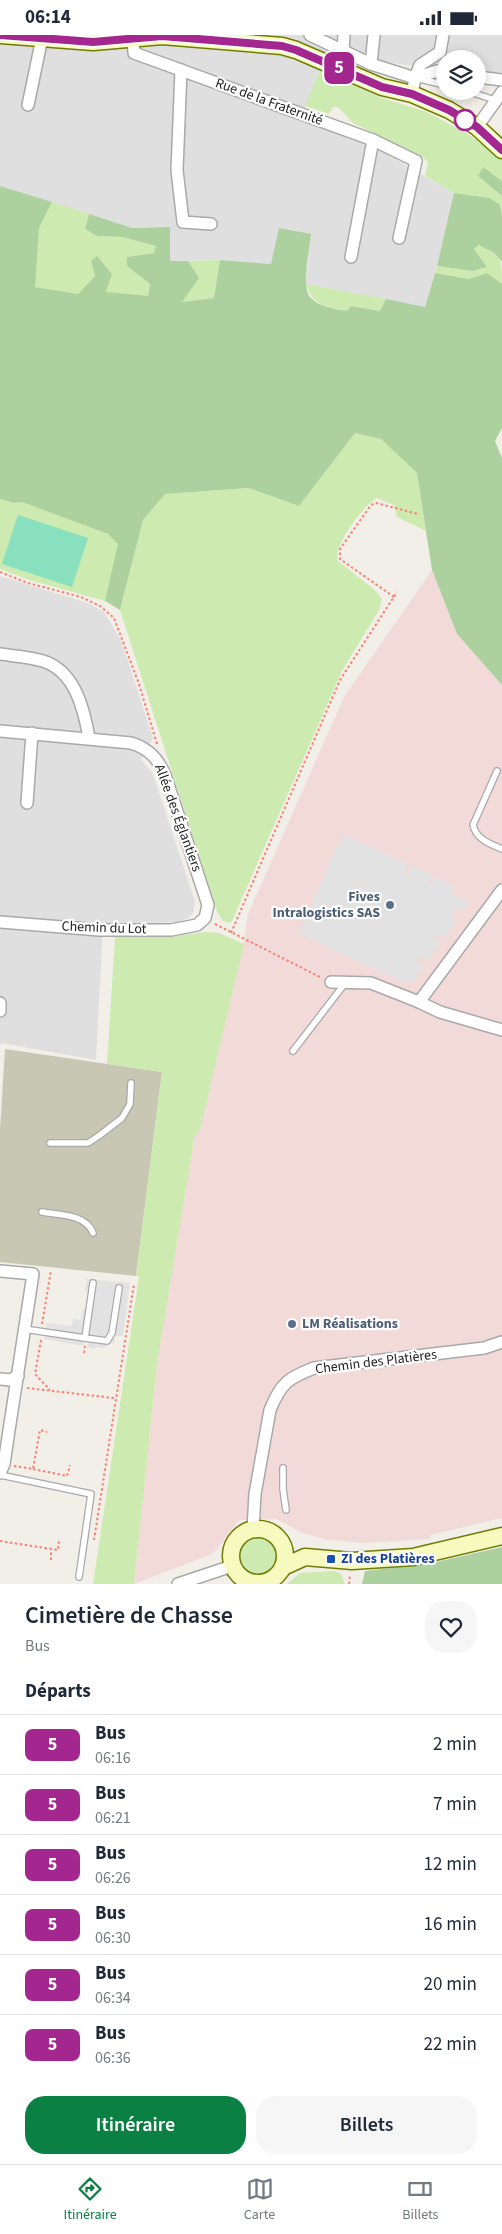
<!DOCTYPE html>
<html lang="fr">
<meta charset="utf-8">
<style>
body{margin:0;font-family:"Source Sans 3",sans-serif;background:#f6f6f7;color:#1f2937;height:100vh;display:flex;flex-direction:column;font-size:19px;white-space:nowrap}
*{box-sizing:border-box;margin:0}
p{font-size:16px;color:#747a83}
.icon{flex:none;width:28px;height:28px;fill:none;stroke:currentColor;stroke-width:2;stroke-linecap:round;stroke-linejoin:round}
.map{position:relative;height:1549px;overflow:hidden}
.side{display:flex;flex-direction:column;background:#fff;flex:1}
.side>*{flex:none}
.badge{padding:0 10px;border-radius:8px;font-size:18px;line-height:32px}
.buttons{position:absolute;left:436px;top:15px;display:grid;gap:10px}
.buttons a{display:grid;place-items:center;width:50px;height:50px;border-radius:50%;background:#fff;box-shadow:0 2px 12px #0003;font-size:25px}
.map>.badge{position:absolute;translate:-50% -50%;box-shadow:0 0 0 2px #fff}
h2{padding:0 25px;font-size:19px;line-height:45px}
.round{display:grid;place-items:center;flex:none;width:52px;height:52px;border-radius:20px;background:#f6f6f7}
.overview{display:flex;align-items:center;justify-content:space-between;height:85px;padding:0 25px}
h1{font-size:24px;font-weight:600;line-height:38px}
.cta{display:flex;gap:10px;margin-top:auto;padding:10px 25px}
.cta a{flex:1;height:58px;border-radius:20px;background:#0b8043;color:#fff;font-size:20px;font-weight:600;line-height:58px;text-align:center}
.cta a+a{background:#f6f6f7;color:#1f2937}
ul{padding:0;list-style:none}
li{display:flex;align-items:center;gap:15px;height:60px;padding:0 25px;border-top:1px solid #e0e1e3}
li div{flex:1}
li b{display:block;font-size:19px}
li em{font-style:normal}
li .badge{min-width:55px;font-weight:700;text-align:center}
.status{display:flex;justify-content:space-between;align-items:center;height:35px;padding:0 25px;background:#fff;direction:ltr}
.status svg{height:14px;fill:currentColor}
.dock{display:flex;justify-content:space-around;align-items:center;height:70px;border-top:1px solid #e0e1e3;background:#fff;font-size:14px;color:#747a83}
.dock a{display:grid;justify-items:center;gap:2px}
.dock .active{color:#0b8043}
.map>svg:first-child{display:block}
.residential{fill:#e0dfdf}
.commercial{fill:#f2dad9}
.construction{fill:#c7c7b4}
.grass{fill:#cdebb0}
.forest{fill:#add19e}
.pitch{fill:#88e0be}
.parking{fill:#e2e2e2}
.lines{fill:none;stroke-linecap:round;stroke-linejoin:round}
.lane-casing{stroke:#a9a9a9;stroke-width:8}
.street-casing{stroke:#a9a9a9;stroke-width:14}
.secondary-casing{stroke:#707d05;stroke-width:19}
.path{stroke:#fa8072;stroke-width:2;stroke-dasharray:2.5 2.5;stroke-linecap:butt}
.lane{stroke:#fff;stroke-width:5.5}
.street{stroke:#fff;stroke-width:11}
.secondary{stroke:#f7fabf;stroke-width:16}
.line-casing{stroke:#fff;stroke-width:11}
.line{stroke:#a4268f;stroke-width:8}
.stop-dot{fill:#fff;stroke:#a4268f;stroke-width:2.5}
.service-dot{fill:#5c6f8a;stroke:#fff;stroke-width:2}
.transit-dot{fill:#1a4fb4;stroke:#fff;stroke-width:2}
.labels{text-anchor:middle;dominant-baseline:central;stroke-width:4.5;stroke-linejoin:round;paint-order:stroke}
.street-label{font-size:14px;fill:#222;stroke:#fff}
.service-label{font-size:14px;font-weight:bold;fill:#4e5e75;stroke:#fff;text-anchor:end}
.transit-label{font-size:14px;font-weight:bold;fill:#164399;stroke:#fff;text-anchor:start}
</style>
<div class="status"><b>06:14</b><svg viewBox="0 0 49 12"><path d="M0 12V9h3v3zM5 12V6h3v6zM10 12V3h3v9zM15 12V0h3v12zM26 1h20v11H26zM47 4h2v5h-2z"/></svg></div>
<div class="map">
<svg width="502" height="1549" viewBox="0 0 502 1549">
<rect width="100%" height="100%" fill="#f2efe9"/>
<g class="residential">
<polygon points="0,0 502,0 502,41 478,38 478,24 445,24 445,33 405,30 380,25 333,4 301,82 384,118 454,158 445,202 425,272 306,249 311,199 271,229 220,225 170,226 170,192 132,193 0,151"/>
<polygon points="0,541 88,568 104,577 121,605 153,703 141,725 153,739 195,867 193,878 187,884 177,887 103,889 96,1025 1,1008 0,1012"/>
</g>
<polygon class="commercial" points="432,535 457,599 502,650 502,1483 430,1500 430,1504 365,1508 328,1505 302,1498 276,1484 239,1485 214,1518 134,1549 157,1329 195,1099 200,1095 243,911 248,879 344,662"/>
<polygon class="construction" points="5,1014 162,1037 136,1241 0,1227 0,1095"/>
<g class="grass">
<polygon points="320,35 379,62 427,77 471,101 502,125 502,146 483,132 478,141 502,161 502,180 500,170 490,163 454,158 425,141 428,128 423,122 353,88 338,72 333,72 329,79 305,71"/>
<polygon points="52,167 89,179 85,194 97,201 122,202 156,211 154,218 127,222 127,231 150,249 148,262 106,257 91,226 95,241 78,259 34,252 39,193"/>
<path d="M479,210C502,222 502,224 502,249L487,238L469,244L435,238L437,231L473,236L487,232L474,214Z"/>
<polygon points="220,225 214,263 181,267 199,243 188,226"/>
<path d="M306,249L386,264L381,276L352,271L347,276C326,271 313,272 306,249Z"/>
<path d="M355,398L381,404L417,438L426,496L397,482L394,470L377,463C363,471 333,510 338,526L375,555L382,564L379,575L342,636L232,886L229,888L223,886L217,877L120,575L143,485L165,459L248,453L299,471Z"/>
<polygon points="0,464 14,468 22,467 108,499 119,509 105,566 29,545 0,534"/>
<polygon points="206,897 219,898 244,909 200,1095 195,1099 157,1329 134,1549 93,1549 139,1242 136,1241 162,1037 107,1029 115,902 175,901"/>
<circle cx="258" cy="1522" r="19"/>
<polygon points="335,1536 341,1539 345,1549 287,1549 300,1538"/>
</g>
<g class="forest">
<polygon points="483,132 502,146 502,161 478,141"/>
<path d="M0,151L52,167L39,193L35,252L78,259L95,241L91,226L97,221L112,239L106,257L148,261L150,249L127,231V222L154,218L156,211L122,202L97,201L85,194L89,179L132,193L170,192V226H188L199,243L182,267L214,263L220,225L271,229L279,193L311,199C310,214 301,251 310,262C319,272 335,274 347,276L351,271L380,276L386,264L425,272L435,238L469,244L487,238L502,249V393L495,406L502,423V650L457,599L432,535L417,438L381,404L355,398L299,471L248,453L165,459L143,485L120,575L105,566L118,509L108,499L22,467L14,468L0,464Z"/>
<polygon points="454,158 490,163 500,170 502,180 502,227 494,218 479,210 474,214 487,232 473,236 437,231"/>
<polygon points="502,1512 502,1549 362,1549 365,1536 432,1528"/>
</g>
<polygon class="pitch" points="18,480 88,503 72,552 2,529"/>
<g class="parking">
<polygon points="343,799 408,829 405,837 409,838 412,831 432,840 428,848 431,849 435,842 454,851 451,858 468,867 463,875 457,873 451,881 457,886 444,903 437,899 434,902 441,908 428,925 422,920 418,926 424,931 412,948 405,944 403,947 298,898"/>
<polygon points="87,1244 130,1248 123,1301 114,1301 115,1307 106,1311 104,1313 96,1312 95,1314 87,1312 88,1308 85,1306 84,1311 44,1304 47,1288 71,1291 73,1284 81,1285 83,1274 86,1274 88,1257 85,1256"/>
</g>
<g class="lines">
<defs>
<g id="lane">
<polyline points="420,44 445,50"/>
<polyline points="467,56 495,65"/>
<path d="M497,736L473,790C476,804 490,809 502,814"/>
<polyline points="293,1016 346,947"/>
<polyline points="50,1108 88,1108 100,1100 122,1083 130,1069 131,1048"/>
<path d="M42,1177C59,1180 86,1179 93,1198"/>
<polyline points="24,1294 85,1303 93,1248"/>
<polyline points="85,1303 107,1306 112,1298 119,1253"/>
<polyline points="283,1433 283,1454 286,1475"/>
<polyline points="0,1440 91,1459 79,1542"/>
</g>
<g id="street">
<polyline points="310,0 371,29 415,43 412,59"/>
<polyline points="133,3 134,18 373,105 416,126 399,203"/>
<polyline points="343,16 344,0"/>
<polyline points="371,29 374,0"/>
<polyline points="181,35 177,135 183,187 211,189"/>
<polyline points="478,42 502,45"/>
<polyline points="415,43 420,30 440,17 443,0"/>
<polyline points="415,43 437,36 445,37"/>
<polyline points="28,70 42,3"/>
<polyline points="477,92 502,57"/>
<polyline points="351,222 373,105"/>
<path d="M0,619C14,621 29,622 43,626C75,636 84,674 89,703"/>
<path d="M0,696L131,708C148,713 158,723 165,740L208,870L205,883L197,890L171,895H99L0,887"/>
<polyline points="27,768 32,698"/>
<polyline points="502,855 419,967 440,977 502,995"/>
<polyline points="331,947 371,948 419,967"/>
<polyline points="0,968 0,976"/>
<polyline points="0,1236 33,1239 8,1402 4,1429 0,1438"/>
<polyline points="0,1344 10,1345 18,1341"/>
<path d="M253,1494L255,1459L270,1375C281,1348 288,1343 314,1333L484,1313L502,1307"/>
<polyline points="178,1549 232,1531"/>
</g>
<g id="secondary">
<polyline points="0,0 93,7 162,1 282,11 296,15 382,52 412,59 449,75 477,92 502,115"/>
<circle cx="258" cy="1521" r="27"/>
<polyline points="283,1532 305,1522 352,1526 413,1522 502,1501"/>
</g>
</defs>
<use href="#lane" class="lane-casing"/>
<use href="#street" class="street-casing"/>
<use href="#secondary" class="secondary-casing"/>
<g class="path">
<polyline points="0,537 28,548 81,562 100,571 114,583 139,649 157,709"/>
<polyline points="394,562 340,524 340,514 371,470 376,468 418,479"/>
<polyline points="215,889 320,942"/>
<polyline points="231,898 340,645 397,557"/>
<polyline points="42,1289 51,1235"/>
<polyline points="41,1305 35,1339 50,1355"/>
<polyline points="84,1318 85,1311"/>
<polyline points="27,1353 114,1363"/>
<polyline points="14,1431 33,1434 40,1395 47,1397"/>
<polyline points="33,1434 67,1441 70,1430"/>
<polyline points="94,1505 134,1249"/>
<polyline points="0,1506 58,1515 59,1505"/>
<polyline points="51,1525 51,1515"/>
<polyline points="349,1549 350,1540"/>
</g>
<use href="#lane" class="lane"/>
<use href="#street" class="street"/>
<use href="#secondary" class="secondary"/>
</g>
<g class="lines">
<defs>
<polyline id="line" points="0,0 93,7 162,1 282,11 296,15 382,52 412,59 449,75 477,92 502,115"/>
</defs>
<use href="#line" class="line-casing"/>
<use href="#line" class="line"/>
</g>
<circle class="stop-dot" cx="465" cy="85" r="10"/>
<g class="service-dot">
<circle cx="390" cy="870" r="5"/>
<circle cx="292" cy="1289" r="5"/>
</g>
<rect class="transit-dot" x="326" y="1519" width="10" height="10" rx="2.5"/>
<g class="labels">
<g class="street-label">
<text transform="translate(269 67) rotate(20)">Rue de la Fraternité</text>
<text transform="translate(178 783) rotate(70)">Allée des Églantiers</text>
<text transform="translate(104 893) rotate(2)">Chemin du Lot</text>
<text transform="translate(376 1327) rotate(-7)">Chemin des Platières</text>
</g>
<g class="service-label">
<text x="380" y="862">Fives<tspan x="380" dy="16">Intralogistics SAS</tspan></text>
<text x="302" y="1289" text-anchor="start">LM Réalisations</text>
</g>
<g class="transit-label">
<text x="341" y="1524">ZI des Platières</text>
</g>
</g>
</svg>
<div class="buttons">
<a><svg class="icon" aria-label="layers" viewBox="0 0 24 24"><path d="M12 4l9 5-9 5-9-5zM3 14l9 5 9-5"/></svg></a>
</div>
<b class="badge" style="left:339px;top:33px;background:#a4268f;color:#fff">5</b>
</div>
<section class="side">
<div class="overview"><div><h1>Cimetière de Chasse</h1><p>Bus</p></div><a class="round"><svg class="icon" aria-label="heart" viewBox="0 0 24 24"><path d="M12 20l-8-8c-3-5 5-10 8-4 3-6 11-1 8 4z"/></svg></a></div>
<h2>Départs</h2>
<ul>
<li><span class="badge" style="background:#a4268f;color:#fff">5</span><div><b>Bus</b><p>06:16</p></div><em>2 min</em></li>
<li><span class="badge" style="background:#a4268f;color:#fff">5</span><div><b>Bus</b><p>06:21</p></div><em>7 min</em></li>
<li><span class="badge" style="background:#a4268f;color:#fff">5</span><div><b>Bus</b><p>06:26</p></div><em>12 min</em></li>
<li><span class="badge" style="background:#a4268f;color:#fff">5</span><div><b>Bus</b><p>06:30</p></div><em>16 min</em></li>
<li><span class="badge" style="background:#a4268f;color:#fff">5</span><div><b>Bus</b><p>06:34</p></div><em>20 min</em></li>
<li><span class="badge" style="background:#a4268f;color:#fff">5</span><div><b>Bus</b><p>06:36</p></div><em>22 min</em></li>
</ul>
<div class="cta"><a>Itinéraire</a><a>Billets</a></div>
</section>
<nav class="dock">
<a class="active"><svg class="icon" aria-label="directions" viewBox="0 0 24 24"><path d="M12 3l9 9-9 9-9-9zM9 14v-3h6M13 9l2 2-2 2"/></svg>Itinéraire</a>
<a><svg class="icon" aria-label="map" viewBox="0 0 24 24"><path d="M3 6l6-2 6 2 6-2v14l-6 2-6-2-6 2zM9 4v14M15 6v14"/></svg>Carte</a>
<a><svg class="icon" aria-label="tickets" viewBox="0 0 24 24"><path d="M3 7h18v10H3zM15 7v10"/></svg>Billets</a>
</nav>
